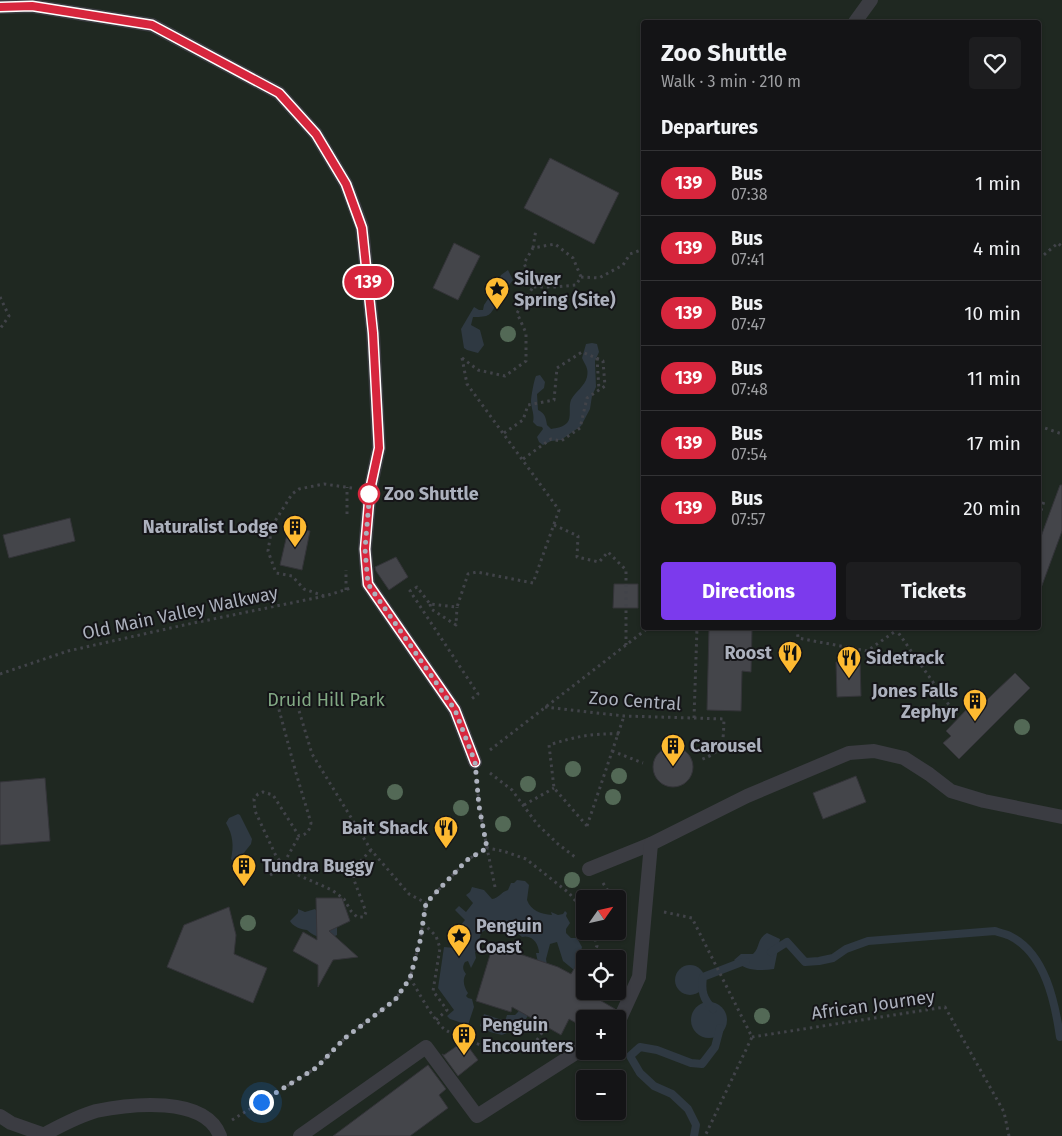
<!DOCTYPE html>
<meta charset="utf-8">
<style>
body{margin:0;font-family:"Fira Sans",sans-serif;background:#1d1d1f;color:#f1f3f6;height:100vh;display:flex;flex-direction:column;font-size:19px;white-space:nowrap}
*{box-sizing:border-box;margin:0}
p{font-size:16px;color:#9d9ea1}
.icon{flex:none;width:28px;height:28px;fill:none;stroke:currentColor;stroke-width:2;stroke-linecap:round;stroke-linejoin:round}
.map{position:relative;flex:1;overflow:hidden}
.side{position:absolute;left:641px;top:20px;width:400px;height:610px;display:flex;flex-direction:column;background:#141416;border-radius:5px;box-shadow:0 1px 4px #0004,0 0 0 1px #333335}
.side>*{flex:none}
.badge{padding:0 10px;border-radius:16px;font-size:18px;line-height:32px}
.needle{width:32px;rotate:56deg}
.fabs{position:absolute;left:576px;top:890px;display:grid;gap:10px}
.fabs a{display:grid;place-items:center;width:50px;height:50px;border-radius:5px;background:#141416;box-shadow:0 1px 4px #0004,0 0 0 1px #333335;font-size:25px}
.you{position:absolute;width:25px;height:25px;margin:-12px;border:4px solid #fff;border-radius:50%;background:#1a73e8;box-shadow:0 0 0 8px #1a73e833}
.map>.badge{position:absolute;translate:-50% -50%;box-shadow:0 0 0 2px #fff}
h2{padding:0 20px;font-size:19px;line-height:45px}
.round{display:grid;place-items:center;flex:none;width:52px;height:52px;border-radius:5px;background:#1d1d1f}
.headline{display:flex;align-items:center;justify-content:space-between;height:85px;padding:0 20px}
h1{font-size:24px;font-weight:700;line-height:38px}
.action{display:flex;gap:10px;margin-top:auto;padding:10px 20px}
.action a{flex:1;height:58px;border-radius:5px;background:#7c3aed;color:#fff;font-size:20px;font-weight:700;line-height:58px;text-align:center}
.action a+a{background:#1d1d1f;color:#f1f3f6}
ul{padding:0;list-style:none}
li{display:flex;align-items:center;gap:15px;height:65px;padding:0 20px;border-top:1px solid #333335}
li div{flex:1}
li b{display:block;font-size:19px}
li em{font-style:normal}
li .badge{min-width:55px;font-weight:700;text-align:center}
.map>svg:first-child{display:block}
.green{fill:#1f2821;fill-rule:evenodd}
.water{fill:#2f3942}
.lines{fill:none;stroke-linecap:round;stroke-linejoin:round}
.stream{stroke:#2f3942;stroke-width:8}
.building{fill:#44454a;stroke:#343439}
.path{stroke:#414349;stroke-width:3;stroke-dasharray:2.5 4;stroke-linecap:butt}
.lane{stroke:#3b3c42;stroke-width:14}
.path-bridge{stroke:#414349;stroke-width:3;stroke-dasharray:2.5 4;stroke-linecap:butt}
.tree{fill:#536956}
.line-casing{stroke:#fff;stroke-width:11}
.line{stroke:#d7263d;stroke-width:8}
.walk{stroke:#acb1bd;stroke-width:5;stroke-dasharray:0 9}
.stop-dot{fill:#fff;stroke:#d7263d;stroke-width:2.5}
.labels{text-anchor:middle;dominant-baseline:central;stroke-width:4;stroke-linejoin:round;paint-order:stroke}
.poi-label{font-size:18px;font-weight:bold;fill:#acb1bd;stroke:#151518;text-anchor:start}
.stop-label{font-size:18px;font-weight:bold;fill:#acb1bd;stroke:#151518;text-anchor:start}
.street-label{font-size:18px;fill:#acb1bd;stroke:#151518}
.park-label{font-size:18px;fill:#82a984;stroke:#151518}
</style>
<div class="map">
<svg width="1062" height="1136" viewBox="0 0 1062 1136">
<rect width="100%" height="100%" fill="#1a1a1d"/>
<path class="green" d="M0,0H1062V1136H0ZM644,22H1039V628H644ZM585,899H618V931H585ZM585,959H618V991H585ZM585,1019H618V1051H585ZM585,1079H618V1111H585Z"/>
<g class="water">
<path d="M508,270L513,280C508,287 502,293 498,301C490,316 490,317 473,317L471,325L480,330L484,345L478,353L467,350L464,348L461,329L474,307L479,310H483L484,305L496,287L501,275Z"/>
<path d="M592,343L597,344L599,352L595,361L596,387L592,396L590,409L581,426L561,440L551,441L543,445L539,442L537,437L543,429L542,427L537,426L533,422C535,415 531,408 531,401C531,397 534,380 536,376L540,375L545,382L544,388L537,394L538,410C545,413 546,418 547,425L551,429C557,428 563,427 567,423C572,418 568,407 571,400C575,392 585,386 587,377C589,368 585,365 582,358L586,344Z"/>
<path d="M238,814L240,815L252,839L251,844L243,854L244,867L238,871L237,866L231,859C234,846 233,835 226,823L229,818Z"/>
<path d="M517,880L525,881L529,885L527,900C531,911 541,914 552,915L551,912L558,915L563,914L565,911L567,913L566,916L570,923L566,929V933L571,938H577L582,947L579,960L574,970L563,961L557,942L550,944L546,959L547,965L553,969L526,1019L530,1021L528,1024L521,1026L520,1030L513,1034L512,1031L502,1035L490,1032L480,1026L484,1014L505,1021L507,1015H515L518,1012L538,963L536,953H539C539,944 532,934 522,937L514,930L505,934L497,925H493L481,933L479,941L482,944L478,946V950L475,952L476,958L471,968L468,961L465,962C462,967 463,970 466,974C462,980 464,987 468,993L466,996L468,998L472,999L474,1007L468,1025L450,1019L447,1016L454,1010L438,988L444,947L455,948L461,940L458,931H456L465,920L455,910L459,906L466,912L473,903L466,895L470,892L472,887L484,890L492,899C499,898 501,892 508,890L511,883H514Z"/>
<path d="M298,909L305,912L315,909L322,918L337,926V935L335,936V939C323,939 316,938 307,930C302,930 292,926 290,921L298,913Z"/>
<path d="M767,933L780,939L774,969C759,971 745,971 734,960L741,954H753C761,946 756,940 767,933Z"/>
<circle cx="690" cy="980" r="15"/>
<circle cx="709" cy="1020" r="18"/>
</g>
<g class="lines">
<g class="stream">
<path d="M771,952L787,942L805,962L819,961L833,958L846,949L868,941L995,931C1000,933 1006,934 1010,936C1045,953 1055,1002 1060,1037"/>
<path d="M713,1009C703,999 701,991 703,977L742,962H746"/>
<polyline points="694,1136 696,1125 688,1109 672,1094 654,1086 640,1073 630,1056 640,1047 657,1050 691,1063 702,1064 715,1047 720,1028"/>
</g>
</g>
<g class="building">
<polygon points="550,158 619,193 594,244 524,208"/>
<polygon points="454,243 480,256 458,300 433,288"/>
<polygon points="1060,485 1062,485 1062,531 1041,588 1039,588 1039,542"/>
<polygon points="70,518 75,541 9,558 3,535"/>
<polygon points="289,526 310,531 302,570 280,565"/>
<polygon points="396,557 408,577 389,590 376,571 375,567"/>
<polygon points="614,584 638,584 638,608 613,608"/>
<polygon points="709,628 752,628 751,672 742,671 741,711 707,710"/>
<polygon points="860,661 861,696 837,697 836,662"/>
<polygon points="1015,673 1030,688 959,759 943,743 951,736 946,731 968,708 973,713"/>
<circle cx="673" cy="767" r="20"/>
<polygon points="856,776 866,802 823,819 813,793"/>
<polygon points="45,778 50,841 0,845 0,782"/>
<polygon points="316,898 342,898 350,921 329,931 358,957 333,960 318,987 318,965 293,951 303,932 317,940"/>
<polygon points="229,907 236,935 234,954 267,968 253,1003 167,967 184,925"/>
<polygon points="493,945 558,967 571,974 585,950 585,991 602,991 598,999 615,1009 610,1019 585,1019 585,1028 569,1019 561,1035 512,1007 511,1012 476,1001"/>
<polygon points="464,1041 478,1060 458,1076 442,1054 444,1055"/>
<polygon points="428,1065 446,1089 439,1095 448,1108 410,1136 333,1136"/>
</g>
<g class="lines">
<g class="path">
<polyline points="533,248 536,229"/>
<polyline points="1039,259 1058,243 1062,247"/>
<polyline points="581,277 599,278 623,265 630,254 644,249"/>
<polyline points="0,297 9,316 0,329"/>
<polyline points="462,358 467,384 559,510 533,583 477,572 468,574 457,607 430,604 417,587 410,591 478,694 470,700"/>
<polyline points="462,358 478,370 505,376 526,361 526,333 517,313 533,287 524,263 533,248 555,244 573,258 581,277 576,285 556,287 533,287"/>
<polyline points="597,358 599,390"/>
<polyline points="1039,426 1062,434"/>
<polyline points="504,433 523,420 528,405 554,400 557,368 582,352 603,361 605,386 587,398 580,428 561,441 551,439 523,459"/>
<polyline points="1039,499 1044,501 1039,517"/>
<polyline points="347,514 347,487"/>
<polyline points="554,525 578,536 577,557 599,562 608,552 626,570 626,645"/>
<polyline points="346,590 346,570"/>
<polyline points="324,596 304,589 292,576 276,573 268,551 272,526 292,494 299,489 324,484 352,488"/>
<polyline points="430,604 431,609 456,625 457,607"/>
<polyline points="797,628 798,638 867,651 897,630"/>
<polyline points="895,628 956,715"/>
<polyline points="0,674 68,651 184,625 325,596 351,588"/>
<polyline points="545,707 624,716 694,718 697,628"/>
<path d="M694,718L724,719C723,743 725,751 700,760"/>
<polyline points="490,750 648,628"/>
<polyline points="612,751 643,763"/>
<polyline points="490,773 512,790 537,824 558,844 575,857"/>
<polyline points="524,805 554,788"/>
<path d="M587,826L554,788L549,745C574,737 592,733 619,734"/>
<polyline points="587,826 624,716"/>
<path d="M371,850L353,869L354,880L366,912L364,917H357L351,911L344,899L332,890L300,876L284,866L276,856L255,811L254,799L258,794L263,792L273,795L299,836C308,834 309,831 311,823L296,773L278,706L281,699L289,698L297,704L312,754L371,850L409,894L426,903"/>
<polyline points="603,883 612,897 615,899"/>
<polyline points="495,887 487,848 503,851 526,859 569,893 584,911 585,910"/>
<polyline points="618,900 626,906"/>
<polyline points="664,912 692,918 752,1037 705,1136"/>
<polyline points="423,923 436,936 440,948 433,991 447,1010 436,1020"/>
<polyline points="590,959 597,946 593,931"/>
<path d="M410,978C420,994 429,1013 442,1027C451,1037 506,1055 519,1052C533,1048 539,1038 546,1026"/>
<polyline points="752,1037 945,1007 1004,1112 1009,1136"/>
<polyline points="232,1120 316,1068 345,1038 395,1000 410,978 420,941 426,903 467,860 487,848 479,806 477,780"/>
</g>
<g class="lane">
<polyline points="0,7 32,6 152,25 279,93 316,134 346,184 362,227 373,333 379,448 370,491 365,549 368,584 455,710 475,762"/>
<polyline points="855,22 871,0"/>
<polyline points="589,869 651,844"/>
<polyline points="618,1023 639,977 651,844 747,796 849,753 874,751 904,758 929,774 951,791 984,801 1062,817"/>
<polyline points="0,1116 11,1123 48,1136"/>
<path d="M43,1135C60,1126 78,1116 96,1111C130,1104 205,1095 220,1136"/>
<polyline points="300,1136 426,1047 477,1116 585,1047"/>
</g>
<polyline class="path-bridge" points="270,875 280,870 299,836"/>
</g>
<g class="tree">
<circle cx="508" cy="334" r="8"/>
<circle cx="1022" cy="727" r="8"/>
<circle cx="573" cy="769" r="8"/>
<circle cx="619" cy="776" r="8"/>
<circle cx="528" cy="784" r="8"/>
<circle cx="395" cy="792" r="8"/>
<circle cx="613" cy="797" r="8"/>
<circle cx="461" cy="808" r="8"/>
<circle cx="503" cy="824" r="8"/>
<circle cx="572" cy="880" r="8"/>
<circle cx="248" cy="923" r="8"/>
<circle cx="762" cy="1016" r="8"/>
</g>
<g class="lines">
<defs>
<polyline id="line" points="0,7 32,6 152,25 279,93 316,134 346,184 362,228 373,333 379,448 370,490 365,549 368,584 455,710 475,762"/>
</defs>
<use href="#line" class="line-casing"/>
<use href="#line" class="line"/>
<polyline class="walk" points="261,1102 316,1068 345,1038 395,1000 410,978 420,941 426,903 467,860 487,848 479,806 475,762 455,710 368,584 365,549 370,490 369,494"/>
</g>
<defs>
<symbol id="sight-pin" viewBox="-11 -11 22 30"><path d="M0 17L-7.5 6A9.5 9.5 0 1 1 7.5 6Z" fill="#feba31" stroke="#151518"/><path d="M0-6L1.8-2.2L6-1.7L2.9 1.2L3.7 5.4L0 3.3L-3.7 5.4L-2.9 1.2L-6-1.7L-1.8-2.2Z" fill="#111"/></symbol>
<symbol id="building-pin" viewBox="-11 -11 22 30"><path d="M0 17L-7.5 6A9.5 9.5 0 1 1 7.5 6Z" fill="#feba31" stroke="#151518"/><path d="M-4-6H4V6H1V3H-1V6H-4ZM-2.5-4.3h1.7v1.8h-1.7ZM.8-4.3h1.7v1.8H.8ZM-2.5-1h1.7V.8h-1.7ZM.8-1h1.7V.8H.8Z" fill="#111"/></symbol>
<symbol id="restaurant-pin" viewBox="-11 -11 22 30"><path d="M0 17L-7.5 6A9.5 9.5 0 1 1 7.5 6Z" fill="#feba31" stroke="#151518"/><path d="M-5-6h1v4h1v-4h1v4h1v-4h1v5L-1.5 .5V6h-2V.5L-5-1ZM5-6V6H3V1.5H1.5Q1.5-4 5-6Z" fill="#111"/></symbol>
</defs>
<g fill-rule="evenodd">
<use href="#sight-pin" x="483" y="275" width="28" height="38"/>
<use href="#building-pin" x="281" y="513" width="28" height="38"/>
<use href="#restaurant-pin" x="776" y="639" width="28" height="38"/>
<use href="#restaurant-pin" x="835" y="644" width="28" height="38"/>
<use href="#building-pin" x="961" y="687" width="28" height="38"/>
<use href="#building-pin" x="659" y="732" width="28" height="38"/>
<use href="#restaurant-pin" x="432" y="814" width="28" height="38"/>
<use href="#building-pin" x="230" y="852" width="28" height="38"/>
<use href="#sight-pin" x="445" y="922" width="28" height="38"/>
<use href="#building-pin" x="450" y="1021" width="28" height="38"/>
</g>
<circle class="stop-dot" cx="369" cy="494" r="10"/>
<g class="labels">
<g class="poi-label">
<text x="514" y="279">Silver<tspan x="514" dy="21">Spring (Site)</tspan></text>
<text x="278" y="527" text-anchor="end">Naturalist Lodge</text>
<text x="772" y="653" text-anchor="end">Roost</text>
<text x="866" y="658">Sidetrack</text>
<text x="958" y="691" text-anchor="end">Jones Falls<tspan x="958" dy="21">Zephyr</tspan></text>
<text x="690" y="746">Carousel</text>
<text x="428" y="828" text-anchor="end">Bait Shack</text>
<text x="262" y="866">Tundra Buggy</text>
<text x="476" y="926">Penguin<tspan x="476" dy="21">Coast</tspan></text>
<text x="482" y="1025">Penguin<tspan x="482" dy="21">Encounters</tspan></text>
</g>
<g class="stop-label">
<text x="384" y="494">Zoo Shuttle</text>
</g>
<g class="street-label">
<text transform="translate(180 613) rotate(-12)">Old Main Valley Walkway</text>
<text transform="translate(635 701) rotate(4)">Zoo Central</text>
<text transform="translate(873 1005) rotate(-8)">African Journey</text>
</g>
<g class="park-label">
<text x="326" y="700">Druid Hill Park</text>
</g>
</g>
</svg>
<div class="fabs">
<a><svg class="needle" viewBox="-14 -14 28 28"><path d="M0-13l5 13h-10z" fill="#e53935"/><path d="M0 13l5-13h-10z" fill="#9d9ea1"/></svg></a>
<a><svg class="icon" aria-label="locate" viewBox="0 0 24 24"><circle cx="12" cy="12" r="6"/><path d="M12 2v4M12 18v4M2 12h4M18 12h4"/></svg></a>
<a>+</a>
<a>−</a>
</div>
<div class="you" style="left:261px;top:1102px"></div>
<b class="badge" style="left:368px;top:282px;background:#d7263d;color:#fff">139</b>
<section class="side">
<div class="headline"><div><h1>Zoo Shuttle</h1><p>Walk · 3 min · 210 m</p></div><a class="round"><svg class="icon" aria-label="heart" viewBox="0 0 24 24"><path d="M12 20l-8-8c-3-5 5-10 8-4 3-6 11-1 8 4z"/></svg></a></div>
<h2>Departures</h2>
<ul>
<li><span class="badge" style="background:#d7263d;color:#fff">139</span><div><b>Bus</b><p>07:38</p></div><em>1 min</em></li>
<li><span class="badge" style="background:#d7263d;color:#fff">139</span><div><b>Bus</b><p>07:41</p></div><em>4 min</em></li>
<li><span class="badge" style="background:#d7263d;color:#fff">139</span><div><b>Bus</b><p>07:47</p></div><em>10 min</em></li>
<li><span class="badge" style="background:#d7263d;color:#fff">139</span><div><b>Bus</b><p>07:48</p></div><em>11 min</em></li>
<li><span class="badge" style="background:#d7263d;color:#fff">139</span><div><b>Bus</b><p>07:54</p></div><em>17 min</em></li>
<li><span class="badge" style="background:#d7263d;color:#fff">139</span><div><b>Bus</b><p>07:57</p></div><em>20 min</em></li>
</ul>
<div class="action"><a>Directions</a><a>Tickets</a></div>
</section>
</div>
